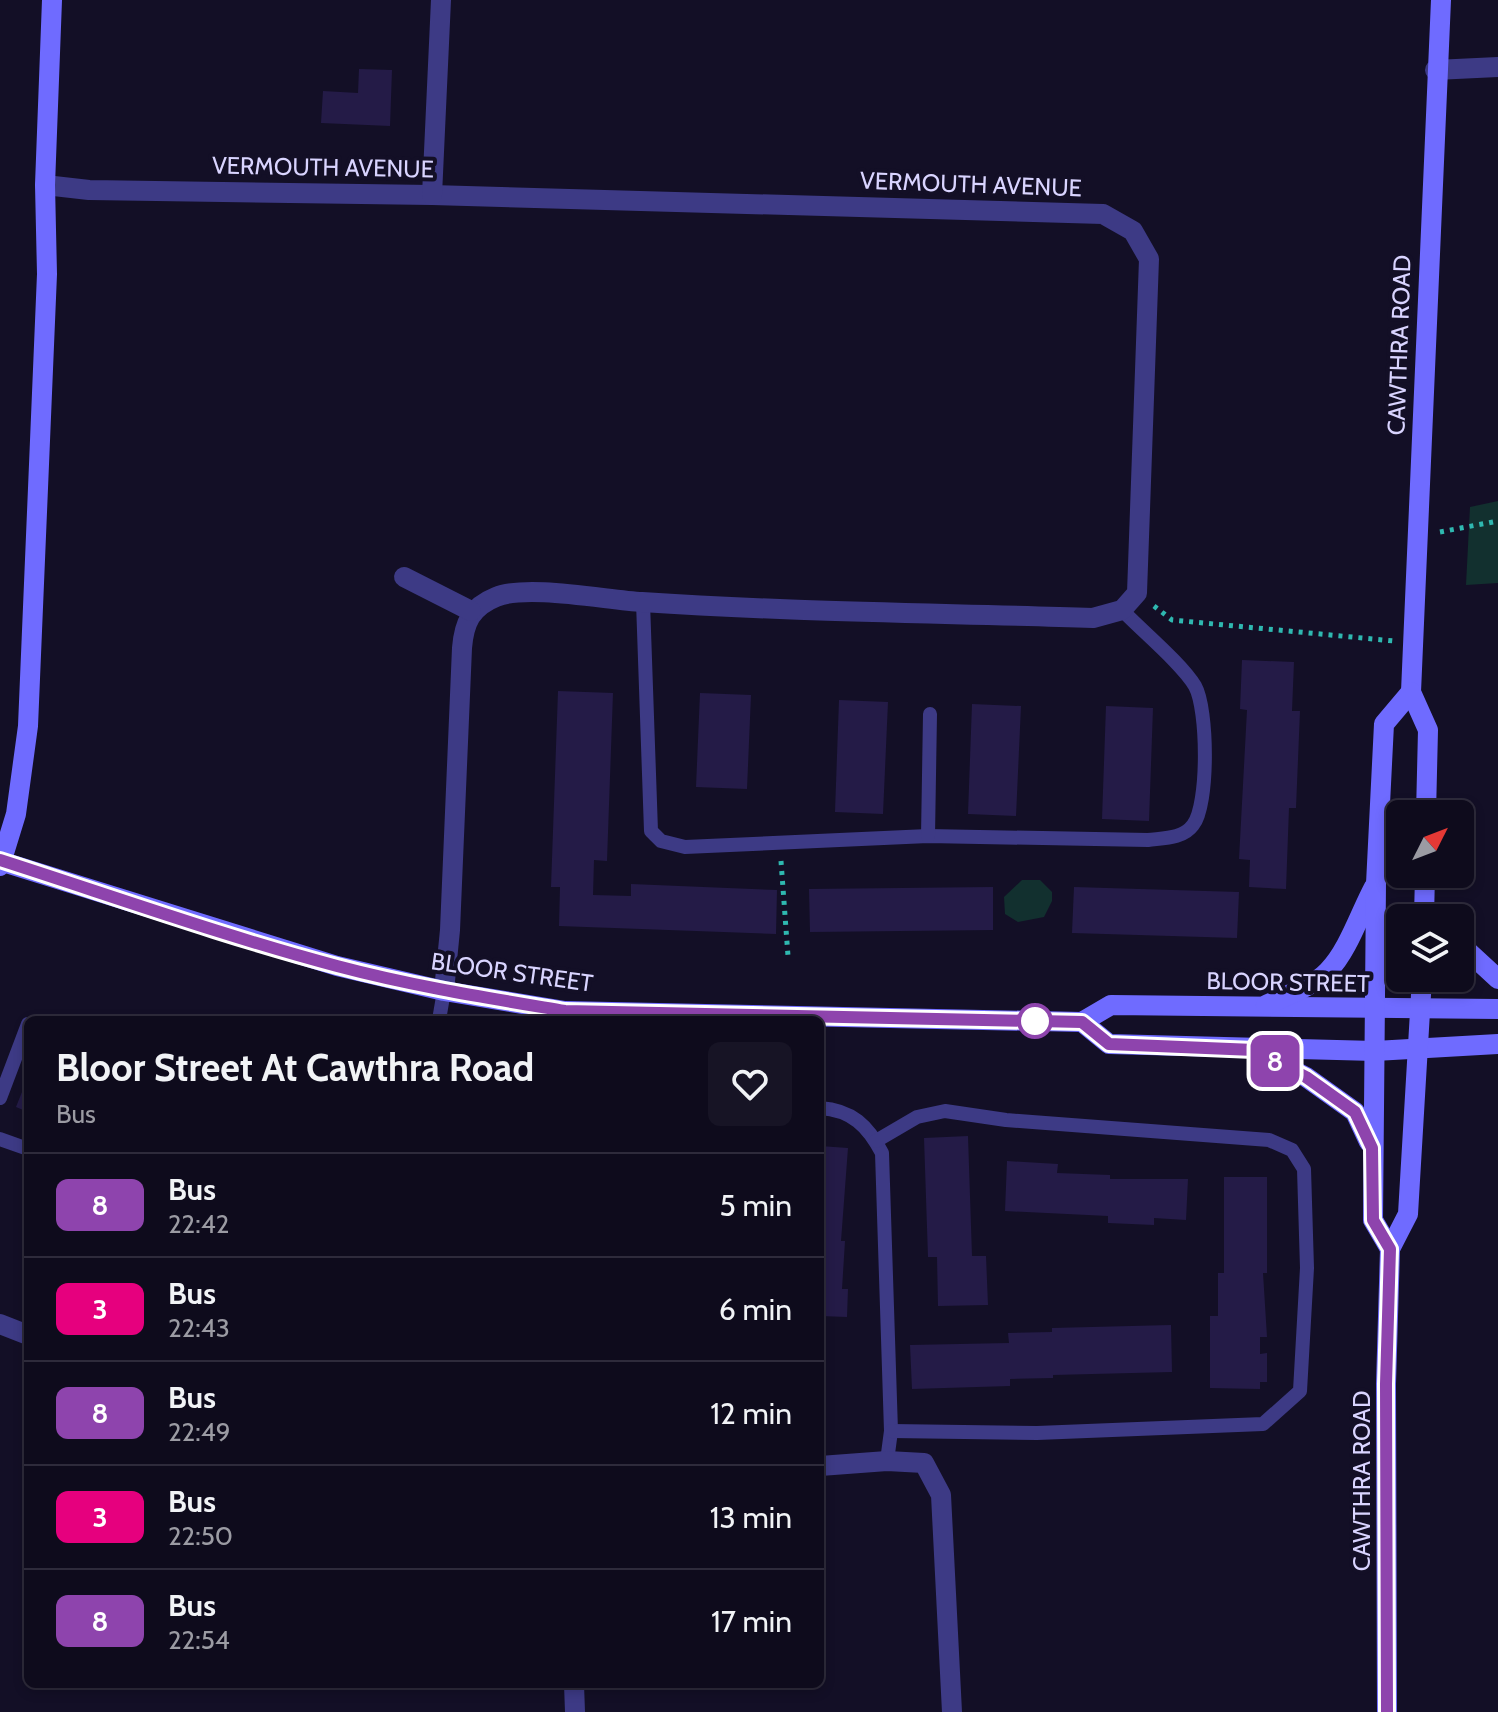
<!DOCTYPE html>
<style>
body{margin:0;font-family:Cabin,sans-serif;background:#171425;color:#f1f3f6;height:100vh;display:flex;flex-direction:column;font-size:30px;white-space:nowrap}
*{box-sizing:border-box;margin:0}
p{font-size:26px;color:#9b9ba3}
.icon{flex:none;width:44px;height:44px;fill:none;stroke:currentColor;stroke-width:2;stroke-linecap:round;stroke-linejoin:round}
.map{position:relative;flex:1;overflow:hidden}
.side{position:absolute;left:24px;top:1016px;width:800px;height:672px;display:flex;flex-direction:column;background:#0e0b1c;border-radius:12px;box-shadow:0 4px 12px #0003,0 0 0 2px #2e2b3b}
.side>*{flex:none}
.badge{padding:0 16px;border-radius:12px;font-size:28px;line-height:52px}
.needle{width:52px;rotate:48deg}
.controls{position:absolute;left:1386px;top:800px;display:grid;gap:16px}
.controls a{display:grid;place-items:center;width:88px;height:88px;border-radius:12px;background:#0e0b1c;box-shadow:0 4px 12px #0003,0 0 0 2px #2e2b3b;font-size:40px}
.map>.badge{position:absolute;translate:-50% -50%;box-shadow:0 0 0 4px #fff}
.round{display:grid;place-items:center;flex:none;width:84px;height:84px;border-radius:12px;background:#171425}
.head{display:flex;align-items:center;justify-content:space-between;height:136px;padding:0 32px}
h1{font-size:38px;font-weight:700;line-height:60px}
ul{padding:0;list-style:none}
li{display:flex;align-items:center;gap:24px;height:104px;padding:0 32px;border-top:2px solid #2e2b3b}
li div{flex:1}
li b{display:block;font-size:30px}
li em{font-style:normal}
li .badge{min-width:88px;font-weight:700;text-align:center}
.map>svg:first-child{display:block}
.green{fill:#12302f}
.building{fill:#241b47}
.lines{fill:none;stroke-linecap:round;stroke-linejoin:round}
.path{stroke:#2fb8b0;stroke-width:5;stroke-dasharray:4 6;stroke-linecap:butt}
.lane{stroke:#3d3a85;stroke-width:14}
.street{stroke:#3d3a85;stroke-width:20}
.secondary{stroke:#6f6bff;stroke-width:20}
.line-casing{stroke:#fff;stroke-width:18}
.line{stroke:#8e44ad;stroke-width:12}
.stop-dot{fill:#fff;stroke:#8e44ad;stroke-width:4}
.labels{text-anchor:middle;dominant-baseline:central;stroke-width:8;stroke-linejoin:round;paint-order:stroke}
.street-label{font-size:24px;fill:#d9d4ff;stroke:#130f26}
</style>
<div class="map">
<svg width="1498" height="1712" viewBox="0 0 1498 1712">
<rect width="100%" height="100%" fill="#130f26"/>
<g class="green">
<polygon points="1498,501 1498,583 1466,585 1470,507"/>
<polygon points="1022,880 1040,880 1052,892 1052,901 1044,917 1018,922 1005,914 1004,897"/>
</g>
<g class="building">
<polygon points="359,69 392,70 390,126 321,123 323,91 358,93"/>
<polygon points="1242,660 1294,662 1292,711 1300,711 1296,808 1289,808 1286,889 1249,887 1250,860 1239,859 1247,710 1240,709"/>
<polygon points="558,691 613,693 607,861 594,860 593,895 631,896 631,884 777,890 776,934 559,926 560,887 551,887"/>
<polygon points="700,693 751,695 747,789 696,787"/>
<polygon points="839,700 888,702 883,814 835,812"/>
<polygon points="972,704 1021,706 1016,816 968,814"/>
<polygon points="1106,706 1153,708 1149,821 1102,819"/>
<polygon points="993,887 993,930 810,932 809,889"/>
<polygon points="1074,887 1239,892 1237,938 1072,933"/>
<polygon points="28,1077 28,1112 16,1107"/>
<polygon points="968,1136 972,1256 986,1256 988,1305 938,1306 937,1257 928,1257 924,1138"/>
<polygon points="820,1146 848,1148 841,1241 845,1241 842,1289 848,1289 847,1317 820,1316"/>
<polygon points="1007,1161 1058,1164 1057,1173 1110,1175 1110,1179 1188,1179 1186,1220 1154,1218 1154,1225 1108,1223 1108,1216 1005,1211"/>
<polygon points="1224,1177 1267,1177 1267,1273 1263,1273 1267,1337 1260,1337 1260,1354 1267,1353 1267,1382 1260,1382 1260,1389 1210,1388 1210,1316 1218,1316 1218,1273 1224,1273"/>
<polygon points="1171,1325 1172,1372 1053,1375 1053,1378 1010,1379 1010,1386 912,1389 910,1345 1009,1343 1008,1333 1052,1332 1052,1328"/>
<polygon points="823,1361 824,1409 820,1409 820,1362"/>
</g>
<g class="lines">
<g class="path">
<polyline points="1440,532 1498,521"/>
<polyline points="1154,606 1172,620 1394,641"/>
<polyline points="781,861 788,956"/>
</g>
<g class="lane">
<path d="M643,602L651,831L661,841L685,847L928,836L1148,840C1163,838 1183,839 1193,825C1209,805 1208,709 1195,686C1182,664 1141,630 1122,610"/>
<polyline points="928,836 930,714"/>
<polyline points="439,1020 444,991"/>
<polyline points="0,1098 28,1024"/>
<path d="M820,1108C852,1110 868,1126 882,1153L891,1431L887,1461"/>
<polyline points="0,1139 28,1149"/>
<polyline points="876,1141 917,1117 945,1111 1006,1120 1269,1140 1292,1150 1304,1169 1307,1268 1300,1391 1263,1424 1037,1433 891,1431"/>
</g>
<g class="street">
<polyline points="1435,70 1498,67"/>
<path d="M45,185L89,190L432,195L1103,214L1133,231L1149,259L1137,593L1122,610L1093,618C943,613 792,612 642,602C606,600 527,584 496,597C471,607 464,623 462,648L450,930L444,991"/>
<polyline points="432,195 441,0"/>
<polyline points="404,577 471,611"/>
<polyline points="0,1324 28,1335"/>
<polyline points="820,1466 887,1461 924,1463 941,1495 952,1712"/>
<polyline points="574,1684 575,1712"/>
</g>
<g class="secondary">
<polyline points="1426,814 1428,730 1411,692 1441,0"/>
<polyline points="0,861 337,966 444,991 565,1011 1082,1022 1111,1005 1498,1009"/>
<polyline points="0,866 16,814 28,726 47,274 45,185 52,0"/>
<polyline points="1424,918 1425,874"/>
<polyline points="1460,944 1498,979"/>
<path d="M1266,1005C1285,996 1314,986 1328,971C1348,951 1360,913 1374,887"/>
<polyline points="1082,1022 1109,1044 1375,1051 1498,1044"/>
<polyline points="1257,1052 1306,1077 1355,1112 1369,1142"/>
<polyline points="1390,1249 1373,1220 1376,884 1384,724 1411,692"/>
<polyline points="1387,1712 1386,1384 1390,1249 1408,1214 1422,978"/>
</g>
</g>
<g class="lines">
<defs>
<path id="line" d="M0,860C112,896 224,936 337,966C412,986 488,998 565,1011L1082,1022L1109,1044L1254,1050L1306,1077L1355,1112L1372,1148L1373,1220L1390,1249L1386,1384L1387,1712"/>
</defs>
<use href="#line" class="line-casing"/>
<use href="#line" class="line"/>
</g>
<circle class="stop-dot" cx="1035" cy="1021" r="16"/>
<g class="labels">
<g class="street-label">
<text transform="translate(323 167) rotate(1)">VERMOUTH AVENUE</text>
<text transform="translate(971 184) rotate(2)">VERMOUTH AVENUE</text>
<text transform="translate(1399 345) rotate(-88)">CAWTHRA ROAD</text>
<text transform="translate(512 972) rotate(8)">BLOOR STREET</text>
<text transform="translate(1288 982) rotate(1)">BLOOR STREET</text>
<text transform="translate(1361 1481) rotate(-90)">CAWTHRA ROAD</text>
</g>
</g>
</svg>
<div class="controls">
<a><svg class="needle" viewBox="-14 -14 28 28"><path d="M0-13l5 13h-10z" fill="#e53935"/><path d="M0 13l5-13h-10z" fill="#9b9ba3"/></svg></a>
<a><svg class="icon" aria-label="layers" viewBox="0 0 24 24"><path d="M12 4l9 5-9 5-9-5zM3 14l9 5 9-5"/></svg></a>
</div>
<b class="badge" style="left:1275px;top:1061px;background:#8e44ad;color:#fff">8</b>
<section class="side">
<div class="head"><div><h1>Bloor Street At Cawthra Road</h1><p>Bus</p></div><a class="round"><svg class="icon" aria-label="heart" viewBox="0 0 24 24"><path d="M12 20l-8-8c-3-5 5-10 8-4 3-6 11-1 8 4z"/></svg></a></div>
<ul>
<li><span class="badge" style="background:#8e44ad;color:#fff">8</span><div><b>Bus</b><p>22:42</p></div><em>5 min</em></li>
<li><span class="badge" style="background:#e6007e;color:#fff">3</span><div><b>Bus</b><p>22:43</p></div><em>6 min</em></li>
<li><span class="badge" style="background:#8e44ad;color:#fff">8</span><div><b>Bus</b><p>22:49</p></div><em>12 min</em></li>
<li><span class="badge" style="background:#e6007e;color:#fff">3</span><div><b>Bus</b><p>22:50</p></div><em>13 min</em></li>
<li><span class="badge" style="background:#8e44ad;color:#fff">8</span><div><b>Bus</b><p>22:54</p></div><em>17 min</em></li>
</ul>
</section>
</div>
